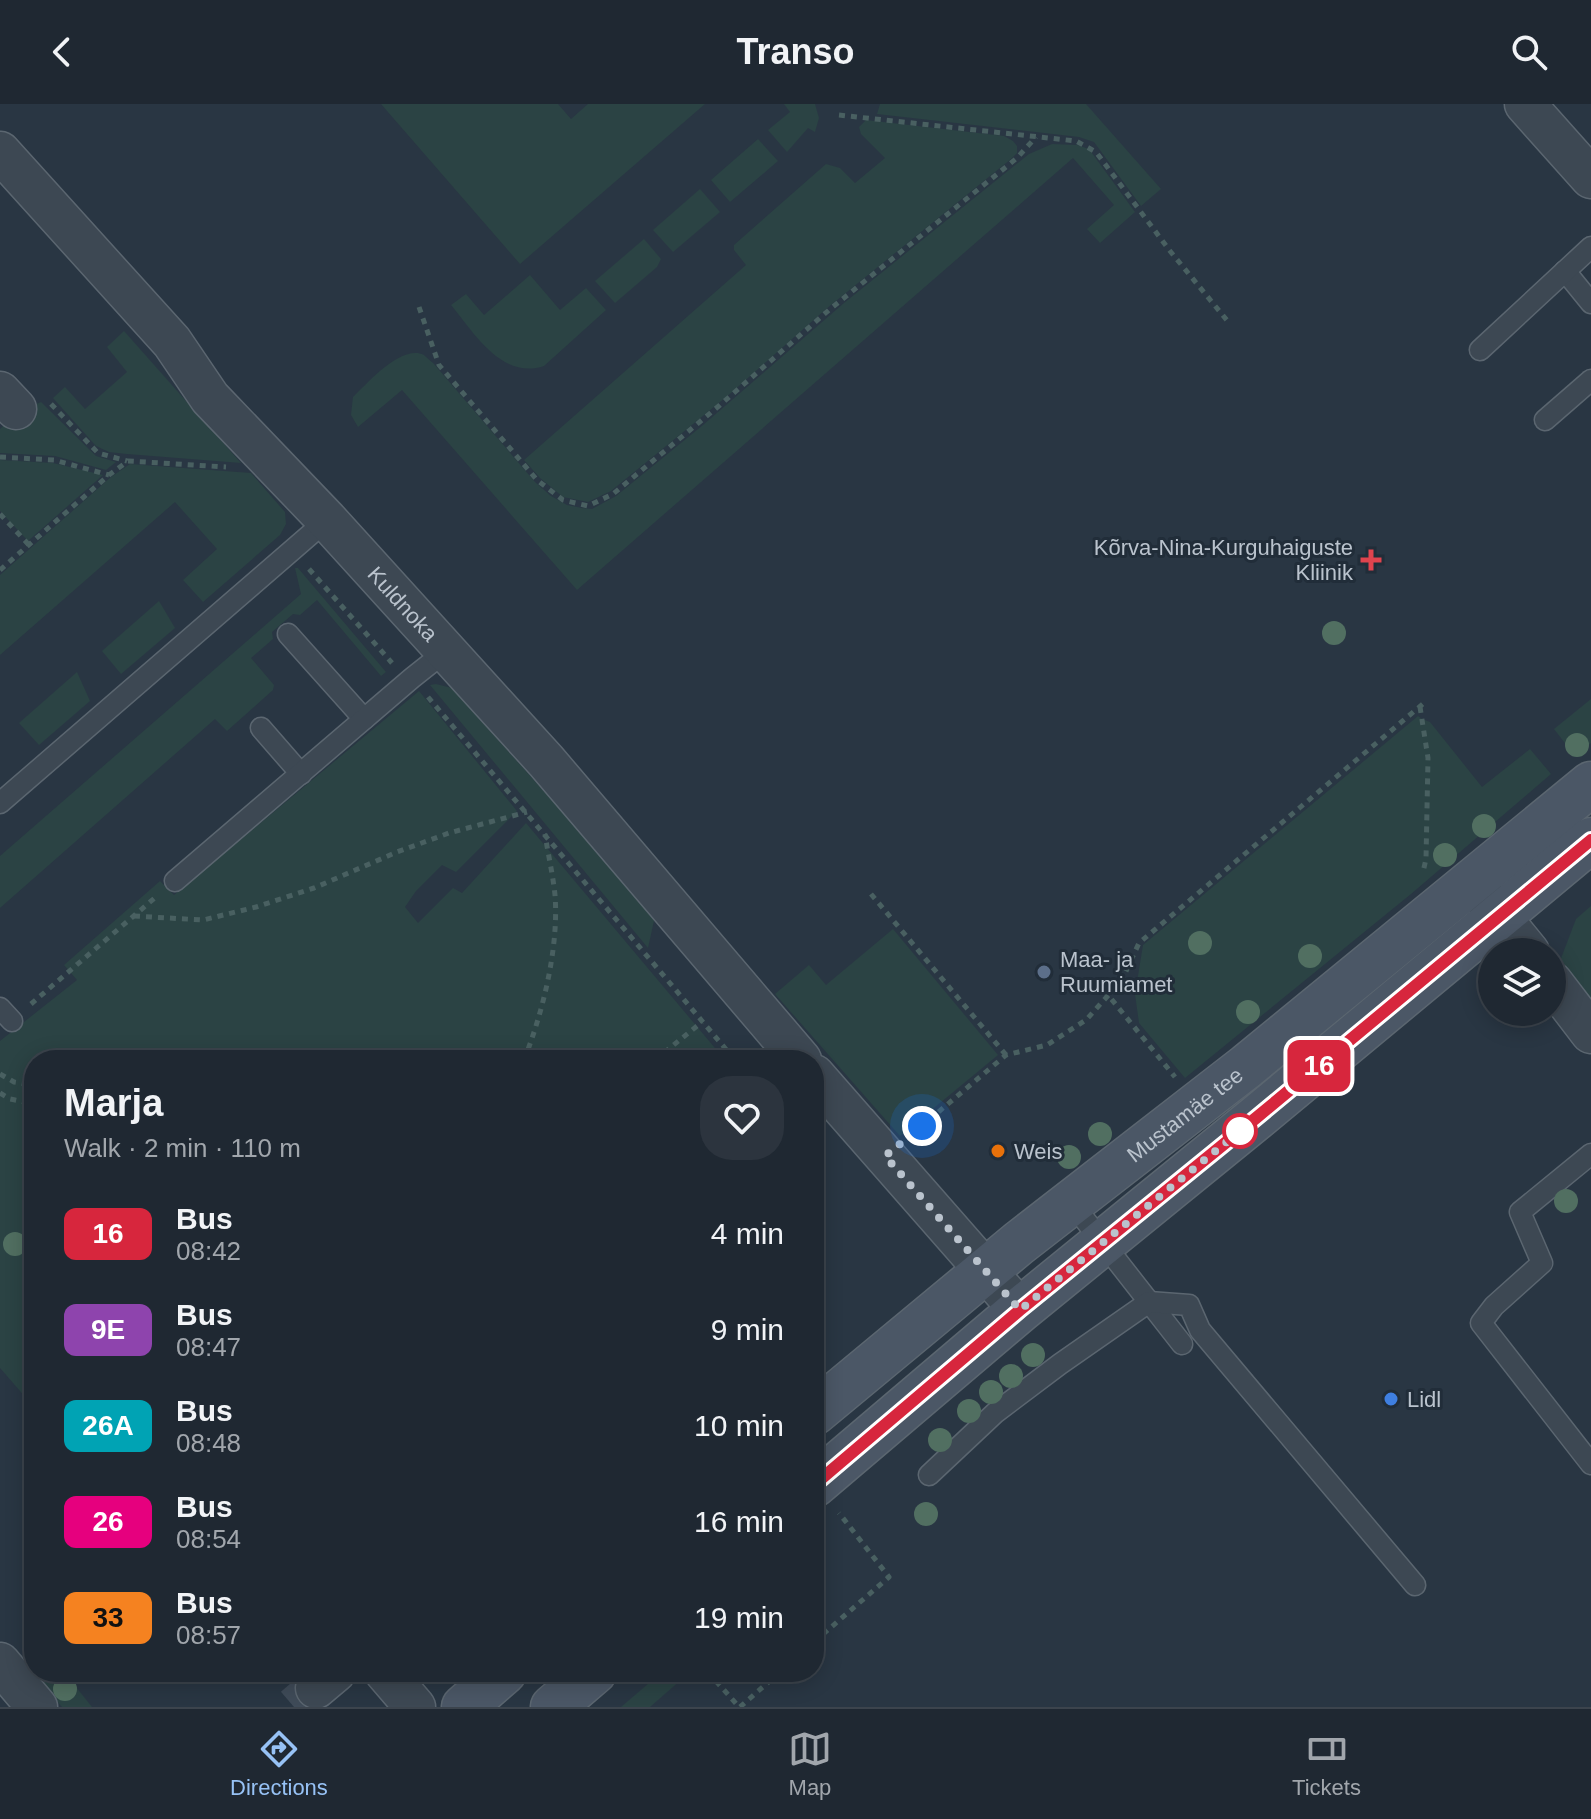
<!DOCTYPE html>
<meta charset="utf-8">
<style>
body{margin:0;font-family:Helvetica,sans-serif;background:#2c343e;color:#f1f3f6;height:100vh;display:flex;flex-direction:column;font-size:30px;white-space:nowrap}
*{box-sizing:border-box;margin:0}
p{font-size:26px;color:#a1a6ac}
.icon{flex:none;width:44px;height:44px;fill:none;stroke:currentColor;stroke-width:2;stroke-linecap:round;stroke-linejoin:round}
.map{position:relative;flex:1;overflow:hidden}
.side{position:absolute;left:24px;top:946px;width:800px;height:632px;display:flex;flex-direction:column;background:#1f2832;border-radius:32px;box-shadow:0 4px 20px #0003,0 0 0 2px #3c444d}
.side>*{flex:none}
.badge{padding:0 16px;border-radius:12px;font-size:28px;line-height:52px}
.controls{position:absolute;left:1478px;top:834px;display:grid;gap:16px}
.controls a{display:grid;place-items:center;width:88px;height:88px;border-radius:50%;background:#1f2832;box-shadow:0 4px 20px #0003,0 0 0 2px #3c444d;font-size:40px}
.you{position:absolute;width:40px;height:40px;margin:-20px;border:6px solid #fff;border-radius:50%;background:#1a73e8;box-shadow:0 0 0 12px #1a73e833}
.map>.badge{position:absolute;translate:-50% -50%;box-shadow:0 0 0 4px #fff}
.round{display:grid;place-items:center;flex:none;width:84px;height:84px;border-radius:32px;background:#2c343e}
.overview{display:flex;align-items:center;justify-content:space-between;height:136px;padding:0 40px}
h1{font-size:38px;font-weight:700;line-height:60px}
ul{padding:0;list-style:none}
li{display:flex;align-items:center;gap:24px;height:96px;padding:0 40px}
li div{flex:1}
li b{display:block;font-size:30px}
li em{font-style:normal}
li .badge{min-width:88px;font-weight:700;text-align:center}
header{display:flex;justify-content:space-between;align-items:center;height:104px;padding:0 40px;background:#1f2832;font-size:36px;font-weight:700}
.menu{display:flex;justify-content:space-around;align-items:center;height:112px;border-top:2px solid #3c444d;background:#1f2832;font-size:22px;color:#a1a6ac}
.menu a{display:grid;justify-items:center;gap:4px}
.menu .active{color:#97c2f5}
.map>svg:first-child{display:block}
.green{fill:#2b4344}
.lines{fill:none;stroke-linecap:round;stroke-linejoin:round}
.minor-tunnel{stroke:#3f4b58;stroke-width:40;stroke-dasharray:40 20;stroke-linecap:butt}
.service-casing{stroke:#5b6670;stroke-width:23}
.minor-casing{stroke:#5b6670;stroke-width:43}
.secondary-casing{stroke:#5b6670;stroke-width:47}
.path{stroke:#496061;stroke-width:5;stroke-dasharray:6 6;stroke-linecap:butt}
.service{stroke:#3d4853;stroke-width:20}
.minor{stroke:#3d4853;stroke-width:40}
.secondary{stroke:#4b5766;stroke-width:44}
.tree{fill:#516f61}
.line-casing{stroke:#fff;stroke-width:18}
.line{stroke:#d7263d;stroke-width:12}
.walk{stroke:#bac3cd;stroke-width:8;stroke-dasharray:0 14.4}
.health-dot{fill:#e0444e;stroke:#212d39;stroke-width:3}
.service-dot{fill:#5c6f8a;stroke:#212d39;stroke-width:3}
.stop-dot{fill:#fff;stroke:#d7263d;stroke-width:4}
.food-dot{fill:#e8710a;stroke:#212d39;stroke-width:3}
.shop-dot{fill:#3f7fe0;stroke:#212d39;stroke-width:3}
.labels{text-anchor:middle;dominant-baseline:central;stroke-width:6;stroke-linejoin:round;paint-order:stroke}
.poi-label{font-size:22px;fill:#bac3cd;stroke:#212d39;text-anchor:start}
.street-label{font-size:22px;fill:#bac3cd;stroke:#212d39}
</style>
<header><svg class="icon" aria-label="back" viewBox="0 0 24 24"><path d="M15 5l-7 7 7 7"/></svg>Transo<svg class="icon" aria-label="search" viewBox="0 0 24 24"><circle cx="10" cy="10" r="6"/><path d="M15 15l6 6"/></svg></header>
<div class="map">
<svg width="1591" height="1603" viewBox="0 0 1591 1603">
<rect width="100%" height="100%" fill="#293643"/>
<g class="green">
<polygon points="381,0 558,0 571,15 588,0 705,0 520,160"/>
<polygon points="784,0 815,0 819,14 815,28 808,24 787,48 768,26 790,8"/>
<polygon points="880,0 1086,0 1161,85 1141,102 1094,38 1079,33 877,10"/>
<polygon points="866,16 1004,32 1013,37 1017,42 1017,49 1011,55 826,205 731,289 611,387 588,398 563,393 540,374 524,356 746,161 734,146 734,141 826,60 840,64 855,79 885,54 861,30 859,23"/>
<polygon points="758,35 778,57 730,98 711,76"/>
<path d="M1052,40L1077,41L1089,45L1135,108L1100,139L1087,125L1114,101L1073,54L577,486L402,286L358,323L351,311L353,293C368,279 401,240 424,251C425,252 433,259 434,260L535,378L551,392L567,401L582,404L592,405L616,392L703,321L844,199L1029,50Z"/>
<polygon points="700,85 720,108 673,148 653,126"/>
<polygon points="644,135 661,155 657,163 615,199 595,177"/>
<path d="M530,171L560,206L586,184L606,206L544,262C502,276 474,229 451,201L466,190L484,211Z"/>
<polygon points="124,227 241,359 127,350 109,348 96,342 53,294 65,283 85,305 127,268 107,243"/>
<polygon points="41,298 96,352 116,358 106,366 55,352 0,349 0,325 18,308"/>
<polygon points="0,356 53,359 103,371 28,437 0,407"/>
<polygon points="130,360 251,369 285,408 286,420 280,431 203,498 183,476 217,445 175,398 0,551 0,471 111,373"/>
<polygon points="295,464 298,464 386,568 381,572 317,496 300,511 293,510 272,528 273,535 251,554 274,581 273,586 227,627 215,615 0,804 0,752 301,490"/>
<polygon points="159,497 175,524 121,570 102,547"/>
<polygon points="77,568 90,597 39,641 19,619"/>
<polygon points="436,580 452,584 655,812 648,844 430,581"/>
<polygon points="419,587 517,707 456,768 442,761 416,787 405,803 418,819 453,784 462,789 526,719 725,956 479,956 477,953 473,956 34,956 34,1303 0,1264 0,937 77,876 64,861 160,777 174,791"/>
<polygon points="1591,595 1591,639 1575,652 1554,625"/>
<polygon points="1418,612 1422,615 1430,618 1482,683 1530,645 1551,670 1411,790 1185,974 1139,919 1135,890 1143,841"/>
<polygon points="1591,802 1591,896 1560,857 1576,815"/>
<polygon points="893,825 998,951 900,1032 775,890 809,861 826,881"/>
<polygon points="34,1568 64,1568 92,1603 62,1603 36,1573"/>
<polygon points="662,1568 690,1568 650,1603 621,1603"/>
</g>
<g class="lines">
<polyline class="minor-tunnel" points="294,1603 316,1584"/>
<defs>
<g id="service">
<polyline points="1565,167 1591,199"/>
<polyline points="1480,246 1591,143"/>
<polyline points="1545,316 1591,276"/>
<polyline points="288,530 364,615"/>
<polyline points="261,624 301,670"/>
<polyline points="0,699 327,416"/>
<polyline points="175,777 412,574 446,547"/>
<polyline points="0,904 12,917"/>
<polyline points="1591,1050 1520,1108 1542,1159 1494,1202 1481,1219 1591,1360"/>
<polyline points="1071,1098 1182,1240"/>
<polyline points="929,1371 995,1309 1060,1260 1149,1198 1189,1201 1200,1226 1415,1481"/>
</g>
<g id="minor">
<polyline points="1525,0 1591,74"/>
<path id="s1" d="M0,48L172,238L210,294L327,416L546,657L801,956"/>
<polyline points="0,288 16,305"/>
<polyline points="1480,788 1529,848"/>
<polyline points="1552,878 1591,929"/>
<polyline points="814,971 1020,1206"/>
<polyline points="0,1559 37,1603"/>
<polyline points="385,1568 415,1603"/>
<polyline points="316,1584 335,1568"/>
</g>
<g id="secondary">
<path id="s2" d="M814,1309L1019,1139L1247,962L1591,680"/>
<polyline points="814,1381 1020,1206 1256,1014 1591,736"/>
<polyline points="464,1603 504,1568"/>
<polyline points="553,1603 594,1568"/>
</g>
</defs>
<use href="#service" class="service-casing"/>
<use href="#minor" class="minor-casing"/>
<use href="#secondary" class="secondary-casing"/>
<g class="path">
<polyline points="839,11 1076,37 1096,48 1170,147 1230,220"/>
<polyline points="419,203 439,261 537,376 563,396 588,402 613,390 720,301 829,206 1017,54 1036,33"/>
<polyline points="51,300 98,349 127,357"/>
<polyline points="0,353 54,356 109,371"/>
<polyline points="0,410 29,441"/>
<polyline points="309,465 392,559"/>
<polyline points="0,466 109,371 128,357 226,363"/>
<polyline points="428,593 735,956"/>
<polyline points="1420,603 1428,654 1426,755 1423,768"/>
<polyline points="871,790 1006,951"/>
<polyline points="134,812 203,816 256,803 314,784 397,748 449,729 527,708"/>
<polyline points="1094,879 1108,891 1175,973"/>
<polyline points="31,900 157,792"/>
<path d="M524,956C543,908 559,843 555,791C553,771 548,750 545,730"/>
<polyline points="655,956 702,918"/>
<polyline points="0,970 14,978 34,981"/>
<polyline points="0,989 10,995 34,1000"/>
<polyline points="911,1031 1006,951 1047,941 1086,916 1122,876 1139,839 1424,599"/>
<polyline points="814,1538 889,1473 839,1409"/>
<polyline points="708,1568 739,1603"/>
<polyline points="740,1603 780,1568"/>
</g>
<use href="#service" class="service"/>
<use href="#minor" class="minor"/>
<use href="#secondary" class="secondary"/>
</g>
<g class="tree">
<circle cx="1334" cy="529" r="12"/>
<circle cx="1577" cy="641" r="12"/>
<circle cx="1484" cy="722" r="12"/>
<circle cx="1445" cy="751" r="12"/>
<circle cx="1200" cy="839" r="12"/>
<circle cx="1310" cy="852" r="12"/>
<circle cx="1248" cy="908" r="12"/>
<circle cx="1100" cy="1030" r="12"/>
<circle cx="1069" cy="1053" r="12"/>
<circle cx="1566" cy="1097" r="12"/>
<circle cx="15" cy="1140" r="12"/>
<circle cx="1033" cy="1251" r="12"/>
<circle cx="1011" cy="1272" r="12"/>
<circle cx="991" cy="1288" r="12"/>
<circle cx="969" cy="1307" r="12"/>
<circle cx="940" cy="1336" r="12"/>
<circle cx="926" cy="1410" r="12"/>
<circle cx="65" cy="1585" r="12"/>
</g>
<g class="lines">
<defs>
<polyline id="line" points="814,1381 1020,1206 1256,1014 1591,736"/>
</defs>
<use href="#line" class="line-casing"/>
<use href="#line" class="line"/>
<polyline class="walk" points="922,1022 885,1052 1020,1206 1240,1027"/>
</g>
<path class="health-dot" d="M1367 444h8v8h8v8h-8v8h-8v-8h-8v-8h8z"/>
<circle class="service-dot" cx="1044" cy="868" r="8"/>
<circle class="stop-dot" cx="1240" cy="1027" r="16"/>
<circle class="food-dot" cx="998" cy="1047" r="8"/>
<circle class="shop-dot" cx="1391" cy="1295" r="8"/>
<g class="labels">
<g class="poi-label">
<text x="1353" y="443" text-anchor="end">Kõrva-Nina-Kurguhaiguste<tspan x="1353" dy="25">Kliinik</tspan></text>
<text x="1060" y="855">Maa- ja<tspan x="1060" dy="25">Ruumiamet</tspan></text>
<text x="1014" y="1047">Weis</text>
<text x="1407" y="1295">Lidl</text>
</g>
<g class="street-label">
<text stroke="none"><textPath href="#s1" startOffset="606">Kuldnoka</textPath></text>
<text stroke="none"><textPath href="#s2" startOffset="476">Mustamäe tee</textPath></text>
</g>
</g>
</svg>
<div class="controls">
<a><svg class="icon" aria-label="layers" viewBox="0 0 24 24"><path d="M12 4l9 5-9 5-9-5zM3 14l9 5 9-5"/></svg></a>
</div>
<div class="you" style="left:922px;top:1022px"></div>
<b class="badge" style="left:1319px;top:962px;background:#d7263d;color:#fff">16</b>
<section class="side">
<div class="overview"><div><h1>Marja</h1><p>Walk · 2 min · 110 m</p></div><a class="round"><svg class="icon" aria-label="heart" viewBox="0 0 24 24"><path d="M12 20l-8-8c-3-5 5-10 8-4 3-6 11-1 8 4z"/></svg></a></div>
<ul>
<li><span class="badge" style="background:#d7263d;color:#fff">16</span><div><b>Bus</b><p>08:42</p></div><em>4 min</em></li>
<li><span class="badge" style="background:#8e44ad;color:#fff">9E</span><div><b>Bus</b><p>08:47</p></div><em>9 min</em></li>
<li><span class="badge" style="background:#00a3b4;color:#fff">26A</span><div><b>Bus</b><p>08:48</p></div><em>10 min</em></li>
<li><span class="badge" style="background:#e6007e;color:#fff">26</span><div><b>Bus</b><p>08:54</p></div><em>16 min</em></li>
<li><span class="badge" style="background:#f58220;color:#111">33</span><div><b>Bus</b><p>08:57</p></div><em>19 min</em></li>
</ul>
</section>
</div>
<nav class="menu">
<a class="active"><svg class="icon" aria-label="directions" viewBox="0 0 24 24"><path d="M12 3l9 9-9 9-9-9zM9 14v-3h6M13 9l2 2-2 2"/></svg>Directions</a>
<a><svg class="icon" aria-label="map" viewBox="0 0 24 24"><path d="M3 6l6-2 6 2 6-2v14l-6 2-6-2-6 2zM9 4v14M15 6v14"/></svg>Map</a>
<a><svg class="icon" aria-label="tickets" viewBox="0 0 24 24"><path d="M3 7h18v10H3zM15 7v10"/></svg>Tickets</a>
</nav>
